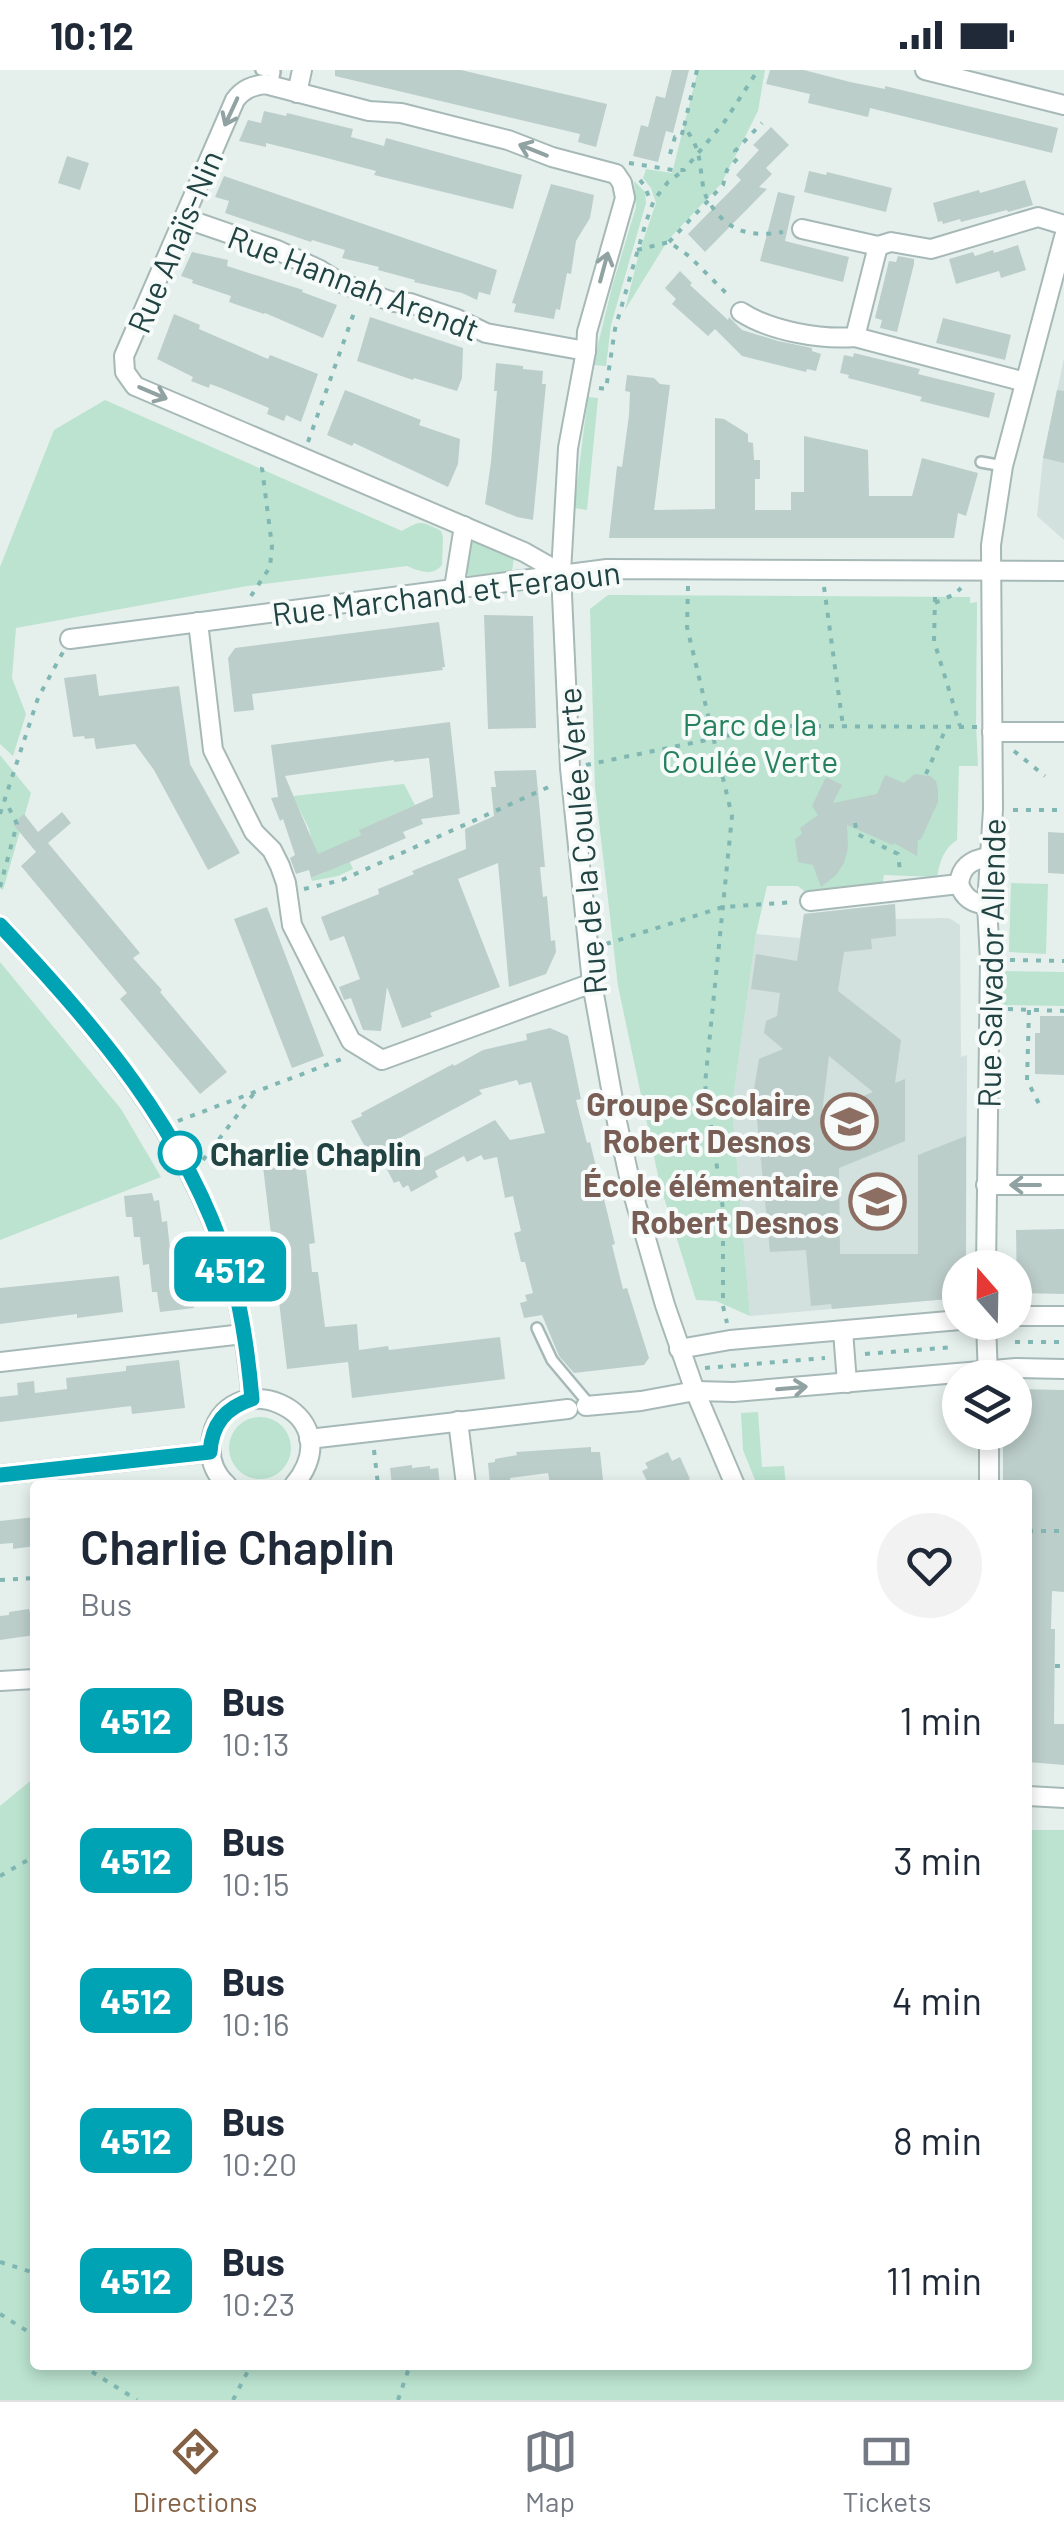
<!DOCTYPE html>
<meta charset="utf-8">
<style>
body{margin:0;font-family:Barlow,sans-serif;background:#f2f2f3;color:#1f2937;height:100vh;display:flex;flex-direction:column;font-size:38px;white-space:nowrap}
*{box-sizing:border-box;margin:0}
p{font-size:32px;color:#747a83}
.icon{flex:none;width:55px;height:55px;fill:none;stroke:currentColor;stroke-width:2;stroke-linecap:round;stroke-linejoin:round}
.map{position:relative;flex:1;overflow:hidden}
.sheet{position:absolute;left:30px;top:1410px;width:1002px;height:890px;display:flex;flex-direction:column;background:#fff;border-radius:10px;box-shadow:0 5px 15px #0003}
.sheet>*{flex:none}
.badge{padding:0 20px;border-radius:15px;font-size:35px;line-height:65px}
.needle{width:65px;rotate:340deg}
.controls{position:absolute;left:942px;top:1180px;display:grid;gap:20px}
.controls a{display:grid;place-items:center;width:90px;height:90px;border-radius:50%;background:#fff;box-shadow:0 5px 15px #0003;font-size:50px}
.map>.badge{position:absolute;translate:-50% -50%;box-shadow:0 0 0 5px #fff}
.round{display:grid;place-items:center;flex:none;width:105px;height:105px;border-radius:52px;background:#f2f2f3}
.head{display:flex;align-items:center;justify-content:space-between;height:170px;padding:0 50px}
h1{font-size:48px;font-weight:600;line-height:75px}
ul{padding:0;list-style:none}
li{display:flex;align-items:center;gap:30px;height:140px;padding:0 50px}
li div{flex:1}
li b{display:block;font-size:38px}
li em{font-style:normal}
li .badge{min-width:110px;font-weight:700;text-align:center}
.status{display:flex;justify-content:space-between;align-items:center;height:70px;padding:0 50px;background:#fff;direction:ltr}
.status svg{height:28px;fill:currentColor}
.dock{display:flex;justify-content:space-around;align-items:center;height:140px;border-top:2px solid #e0e1e3;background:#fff;font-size:28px;color:#747a83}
.dock a{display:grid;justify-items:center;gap:5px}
.dock .selected{color:#846144}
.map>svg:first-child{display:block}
.built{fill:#d2e0de}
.green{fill:#bbe3cf}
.building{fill:#bcceca;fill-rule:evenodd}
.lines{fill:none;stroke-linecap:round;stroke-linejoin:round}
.lane-casing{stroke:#a6b9b7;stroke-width:14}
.street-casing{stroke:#a6b9b7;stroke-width:22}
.path{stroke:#81b7b3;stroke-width:4;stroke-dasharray:5 8;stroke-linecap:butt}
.lane{stroke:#fff;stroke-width:9}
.street{stroke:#fff;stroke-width:18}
.oneway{stroke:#90a2a1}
.line-casing{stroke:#fff;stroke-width:22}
.line{stroke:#00a3b4;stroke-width:15}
.stop-dot{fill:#fff;stroke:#00a3b4;stroke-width:5}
.labels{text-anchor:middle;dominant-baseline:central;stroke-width:8;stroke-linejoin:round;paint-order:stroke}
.street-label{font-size:32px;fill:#214443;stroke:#f6fbfa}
.park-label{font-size:32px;fill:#25815e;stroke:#f6fbfa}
.education-label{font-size:32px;font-weight:bold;fill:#785e54;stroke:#f6fbfa;text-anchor:end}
.stop-label{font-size:32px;font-weight:bold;fill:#214443;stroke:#f6fbfa;text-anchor:start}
</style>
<div class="status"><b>10:12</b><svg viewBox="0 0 49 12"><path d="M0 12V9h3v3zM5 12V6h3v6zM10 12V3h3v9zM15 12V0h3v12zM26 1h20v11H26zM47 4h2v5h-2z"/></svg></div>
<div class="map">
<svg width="1064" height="2330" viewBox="0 0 1064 2330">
<rect width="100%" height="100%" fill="#e5f0ed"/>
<g class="built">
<polygon points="1064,288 1064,470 1037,446 1043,388"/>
<polygon points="895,834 896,849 949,848 960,855 961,987 967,985 966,1197 960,1198 960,1228 750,1246 732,1036 756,864 800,868 804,844"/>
</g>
<g class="green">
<polygon points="698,0 765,0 758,41 721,114 668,170 625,240 639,183 656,133 651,118 643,108 646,99 672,103"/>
<polygon points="634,111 645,122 646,133 611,255 606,296 593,295 612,217 636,137"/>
<polygon points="588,327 598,328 587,440 574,438"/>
<path d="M105,330L402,461C421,450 421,451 441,461L443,467L442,495C432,507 419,501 407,496L247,516L16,558L12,608L26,644L13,686L0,674V497L54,360Z"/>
<polygon points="473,472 480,472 514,487 512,502 468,506 465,502 468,475"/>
<path d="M608,525L970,527V533L977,532L976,653L978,696H959L957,770C943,779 940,792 937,807L884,805L882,818L809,825L798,816H767L756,864L732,1036L750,1246L716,1231L696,1230L660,1115L618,916L595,717L590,539Z"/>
<polygon points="0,685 31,723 3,820 0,818"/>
<polygon points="404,714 415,735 360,760 361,765 342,774 353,799 338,806 312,811 311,808 326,802 323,795 318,796 309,759 293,726"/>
<polygon points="1011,813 1048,814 1046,884 1009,882"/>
<polygon points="0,892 121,1039 161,1107 0,1170"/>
<polygon points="999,901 1064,902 1064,936 998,935"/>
<polygon points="758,1342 762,1397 784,1396 786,1415 757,1415 743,1380 741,1343"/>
<circle cx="260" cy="1378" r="31"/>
<polygon points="35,1707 35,2295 1028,2295 1028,1760 1064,1760 1064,2330 0,2330 0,1736"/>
</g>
<g class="building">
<polygon points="335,0 461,0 607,34 596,77 578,72 580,64 335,6"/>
<polygon points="672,0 689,0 673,63 666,61 658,92 633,86 641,55 648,57 656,26 665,28"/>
<polygon points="770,0 804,0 850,12 885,19 885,16 1058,58 1052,83 870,38 868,47 808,33 810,24 766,14"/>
<polygon points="264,41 286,46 287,43 353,59 351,67 384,76 386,68 522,105 513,139 374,105 376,101 319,86 266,73 266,77 239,71 248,50 261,53"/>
<polygon points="771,57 789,75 766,98 772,104 759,117 767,119 705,182 688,164 741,110 736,105 759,80 753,75"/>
<polygon points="67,86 89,93 80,120 58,113"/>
<polygon points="809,101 826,105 827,102 892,118 886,142 804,122"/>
<polygon points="224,106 497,200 490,225 479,222 477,230 462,223 414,212 415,210 378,200 379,197 342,188 345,180 312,170 311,172 225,143 229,131 215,127"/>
<polygon points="1025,110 1033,135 1008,142 1007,140 961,152 960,149 943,154 942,151 938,152 933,133 979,120 980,123"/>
<polygon points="551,114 594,125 590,148 576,171 571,204 567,203 560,240 556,239 554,249 514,242 516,234 512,233"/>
<polygon points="778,122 795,126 785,171 849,187 843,212 760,191"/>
<polygon points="1018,175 1026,200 1001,208 999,201 956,214 949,189 973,182 975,186 993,180 994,183"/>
<polygon points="192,182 228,190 227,196 303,220 302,222 337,235 323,268 265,243 264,244 229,232 231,226 192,213 193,210 181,206"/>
<polygon points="898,186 914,189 914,194 897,262 880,258 882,250 875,248 889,191 896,192"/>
<polygon points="680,201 692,213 690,215 728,250 729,247 742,260 778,271 812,278 812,281 821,284 816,301 807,299 806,302 742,286 715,259 708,266 672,234 676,229 665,218"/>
<polygon points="174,244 200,255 199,259 268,289 270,285 318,304 301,352 286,345 284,351 267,344 269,338 221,318 210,314 209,318 191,311 193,307 157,289"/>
<polygon points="370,247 463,278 462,308 457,321 414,308 413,310 357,291"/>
<polygon points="943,248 1011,265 1005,290 936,273"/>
<polygon points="854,283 920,299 918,304 995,323 989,348 920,331 922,327 848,308 849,305 840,303 844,285 853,287"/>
<polygon points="496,293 523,296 523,299 543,301 542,314 546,314 533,450 517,447 485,434 491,392 497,321 494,321"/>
<polygon points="627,305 654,308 660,314 670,315 654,440 715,439 715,348 724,349 748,364 748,372 753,373 754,390 760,390 760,409 755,409 755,440 791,440 791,422 804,422 804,366 868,380 869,426 912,426 922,388 978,403 966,446 958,443 954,468 609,468 617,396 622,397 629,345 630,322 625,321"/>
<polygon points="345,320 421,350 419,355 460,369 458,394 448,417 354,373 352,376 327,365"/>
<polygon points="1057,320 1064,321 1064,393 1043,388"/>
<polygon points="484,545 533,546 536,658 488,659"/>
<polygon points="439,552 445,597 442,597 443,600 252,624 254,640 234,642 228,588 235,578"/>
<polygon points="96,604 99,626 179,616 190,694 240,783 208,800 154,700 135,674 96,679 94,668 85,669 84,666 73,667 64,608"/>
<path d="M450,652L460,744L421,749L423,754L403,762L406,768L369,784L311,808L309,800L296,804L290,788L295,785L283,749L280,751L271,728L278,727L271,675ZM429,688L433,727L359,760L361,765L318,784L285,706L394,690V692Z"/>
<polygon points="536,700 545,797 540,797 543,827 547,826 551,871 555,870 556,882 546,904 509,917 498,793 458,809 500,917 430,943 432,947 402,958 387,917 381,961 363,960 351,928 344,930 339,917 360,909 344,866 330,871 321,847 379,824 378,819 414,804 412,801 466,779 465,759 494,746 491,717 496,717 494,701"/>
<polygon points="915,704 930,706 936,711 938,719 938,732 921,769 918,770 917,786 894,773 893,775 847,755 848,778 844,793 836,805 821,817 813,795 798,792 795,769 802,764 800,758 818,745 812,736 826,707 842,715 833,733 877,724 885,705 904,713"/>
<polygon points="62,742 71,753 48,773 140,883 133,888 162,920 160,922 227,1002 200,1024 120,929 127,923 21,796 36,782 13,754 24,744 38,762"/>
<polygon points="1048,762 1064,763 1064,804 1048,803"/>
<path d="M895,834L896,866L871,869L872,879L844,882L838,921L901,970L895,1013L905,1009V1071L839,1098L840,1184H918V1085L966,1066V1198H960V1228L832,1239L831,1234L811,1236L806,1180L770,1182L754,1019L759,989L783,979L764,963L766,951L777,946L780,923L751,919L756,884L797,891L804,844ZM829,986L873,1022L822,1043Z"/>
<polygon points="267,837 324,986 292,998 234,849"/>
<polygon points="1040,946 1064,946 1064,1005 1035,1004 1035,963 1040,963"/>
<path d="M550,958L568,966L581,1029L576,1030L587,1073L590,1072L615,1174L612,1175L623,1219L627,1218L649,1288L644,1295L574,1303L559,1286L542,1245L524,1248L520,1233L527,1231L525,1225L533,1223L525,1192H521L514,1163L521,1161L513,1126L505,1128L497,1087L484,1090L481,1085L467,1092L464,1086L435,1101L438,1107L411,1122L408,1115L403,1118L399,1111L394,1113L377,1080L369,1084L351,1051L362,1046L361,1043L453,994L454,996L483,980L527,970L526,964ZM517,1010L519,1015L531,1012L545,1063L510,1070L495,1050L412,1094L398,1069L482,1024L479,1020Z"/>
<polygon points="304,1083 315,1173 309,1174 312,1202 318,1202 325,1257 357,1254 359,1280 388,1276 389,1280 500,1267 505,1309 352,1328 348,1292 287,1299 262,1088"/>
<polygon points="152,1123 154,1131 159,1130 162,1152 167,1151 170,1179 176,1178 179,1206 185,1205 186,1223 192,1222 194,1238 160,1242 157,1222 152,1222 149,1194 143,1195 140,1167 134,1167 132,1147 126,1147 124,1126"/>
<polygon points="1064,1159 1064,1224 1017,1223 1016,1160"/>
<polygon points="119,1206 123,1242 77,1248 77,1244 0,1254 0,1218"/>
<polygon points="179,1290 185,1338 132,1344 131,1336 0,1352 0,1327 18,1325 17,1313 34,1311 35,1323 67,1319 66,1308 126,1301 126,1296"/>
<polygon points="1015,1319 1064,1320 1064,1522 1052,1521 1051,1559 1055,1559 1054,1654 1064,1654 1064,1695 1028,1692 1028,1415 1003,1415 1003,1362 1015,1362"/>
<polygon points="591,1377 591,1382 600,1382 603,1410 550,1415 548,1403 510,1408 511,1415 490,1415 488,1393 495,1392 495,1389 517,1385 516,1382"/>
<polygon points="668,1382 672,1391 680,1387 690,1409 679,1415 649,1415 642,1401 648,1398 645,1393"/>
<polygon points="412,1395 412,1398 430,1396 430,1399 438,1398 440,1415 392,1415 390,1398"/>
<polygon points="35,1447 35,1476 13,1479 13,1473 0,1474 0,1451"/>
<polygon points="29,1539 30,1543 35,1543 35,1565 0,1570 0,1546 9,1545 9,1542"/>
</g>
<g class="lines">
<defs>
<g id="lane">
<polyline points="261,0 275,2 272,16"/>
<polyline points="981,392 1003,396"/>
<polyline points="537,1258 552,1290 589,1334"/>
</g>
<g id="street">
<polyline points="925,0 1064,35"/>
<polyline points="297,23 302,0"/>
<polyline points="184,148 277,180 320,200 339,212 362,221 393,232 410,233 457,249 486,263 586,281"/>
<polyline points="802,159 878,176 891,172 931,179 1038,147 1064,155"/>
<path d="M741,242C770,261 821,270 855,267L1025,312"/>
<polyline points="855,267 878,176"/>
<path d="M561,503L524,482L135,316L125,302L124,286L235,30C243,19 252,16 265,14L369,41L401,43L508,70L552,87L616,104L622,113L625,128L587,262L586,281L568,378L561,503L570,698L592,913L617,1052L632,1120L665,1235L695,1321L735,1415"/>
<polyline points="454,518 464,456"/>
<polyline points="198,552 213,680 254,762 272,780 280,796 286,813 292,855 351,971 382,990 592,913"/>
<polyline points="70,569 607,499 1064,501"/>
<polyline points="992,662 1064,662"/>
<path d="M959,814C964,828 972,833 987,835"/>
<path d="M810,831L959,814C961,795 973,789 990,787"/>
<path d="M0,855C94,954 185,1061 228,1194C242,1237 247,1284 252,1329"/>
<polyline points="986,1115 1064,1115"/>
<polyline points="986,1198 990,890 987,835 993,739 991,475 1003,396 1064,167"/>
<polyline points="1015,1246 1064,1246"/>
<polyline points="986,1252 988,1308"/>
<polyline points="843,1261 847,1313"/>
<polyline points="679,1279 730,1270 960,1250"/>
<polyline points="0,1292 243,1264"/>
<polyline points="586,1336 641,1331 695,1321 734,1322 1016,1298 1064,1299"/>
<polyline points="458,1351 466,1415"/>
<polyline points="989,1362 989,1415"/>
<polyline points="309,1369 568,1339"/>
<polyline points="0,1405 210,1382"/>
<path d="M227,1415C215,1404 209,1389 211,1372C222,1289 356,1339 294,1415"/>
<polyline points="0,1611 35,1609"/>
<polyline points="1028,1726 1064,1728"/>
</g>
</defs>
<use href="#lane" class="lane-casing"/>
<use href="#street" class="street-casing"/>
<g class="path">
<path d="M697,0L684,57C701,78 699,91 703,116C704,124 708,131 713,138C731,163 753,167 783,162"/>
<polyline points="670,84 675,67 681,67 684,57"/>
<polyline points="629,93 673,100 684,100 725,51 758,0"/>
<polyline points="640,110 644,115 651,132"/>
<polyline points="669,172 723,115 727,100 738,88 735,81 762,53"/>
<polyline points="637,180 669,172 689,186 729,226"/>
<polyline points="599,318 606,319 615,259 646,152 654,130 668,112 684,100"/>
<polyline points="308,372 355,240"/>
<polyline points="688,516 687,557 732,746 705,1014 723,1139 723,1236 727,1253"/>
<polyline points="824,517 843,656"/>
<polyline points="251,526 270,497 272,476 262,398 265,392"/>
<polyline points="935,527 934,571 960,656"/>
<polyline points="935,533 955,524 961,518"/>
<polyline points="1014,681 1045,706"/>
<polyline points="586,695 774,656 977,657"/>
<polyline points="926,704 947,656"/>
<polyline points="1013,740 1064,740"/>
<polyline points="0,744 38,628 63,582"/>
<polyline points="855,753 857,764 898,784 900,801"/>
<polyline points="0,817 17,754 6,732"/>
<polyline points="304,819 342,810 553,715"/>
<polyline points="606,874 723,837 795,832"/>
<polyline points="1010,890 1064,891"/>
<polyline points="1008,939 1064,941"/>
<polyline points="1029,940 1027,1010 1039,1034"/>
<polyline points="178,1051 342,989"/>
<polyline points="203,1090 255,1022"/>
<polyline points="1015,1272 1064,1272"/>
<polyline points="865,1284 954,1277"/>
<polyline points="705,1298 825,1288"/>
<polyline points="374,1380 378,1415"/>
<polyline points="1028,1461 1064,1461"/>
<polyline points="0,1510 35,1508"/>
<polyline points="1055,1596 1064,1596"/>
<polyline points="0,1806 35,1786"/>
<polyline points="0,2192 35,2203"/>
<polyline points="0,2244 35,2266"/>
<polyline points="81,2295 137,2330"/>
<polyline points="233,2330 251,2295"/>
<polyline points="398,2330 410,2295"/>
</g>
<use href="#lane" class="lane"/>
<use href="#street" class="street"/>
</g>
<defs><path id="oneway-shaft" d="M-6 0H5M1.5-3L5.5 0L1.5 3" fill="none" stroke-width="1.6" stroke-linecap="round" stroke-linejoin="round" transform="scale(2.5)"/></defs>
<g class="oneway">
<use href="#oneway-shaft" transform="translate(231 42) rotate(115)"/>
<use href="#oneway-shaft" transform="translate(533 80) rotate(-158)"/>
<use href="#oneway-shaft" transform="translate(604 197) rotate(-75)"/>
<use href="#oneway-shaft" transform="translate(153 323) rotate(23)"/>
<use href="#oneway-shaft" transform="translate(1025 1115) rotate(-180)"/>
<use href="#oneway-shaft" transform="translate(792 1318) rotate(-5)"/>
</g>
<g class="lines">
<defs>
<path id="line" d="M0,855C94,954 186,1061 228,1194C242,1237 248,1284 252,1329C225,1338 212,1354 210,1382L0,1405"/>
</defs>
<use href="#line" class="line-casing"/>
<use href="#line" class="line"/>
</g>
<defs>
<symbol id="school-ring" viewBox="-11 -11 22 22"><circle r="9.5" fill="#f6fbfa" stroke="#8d6e63" stroke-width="1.5"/><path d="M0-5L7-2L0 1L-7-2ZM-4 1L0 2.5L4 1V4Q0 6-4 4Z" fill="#8d6e63"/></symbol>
</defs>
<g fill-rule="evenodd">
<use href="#school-ring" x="818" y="1020" width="63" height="63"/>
<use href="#school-ring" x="846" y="1100" width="63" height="63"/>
</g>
<circle class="stop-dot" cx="180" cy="1083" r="20"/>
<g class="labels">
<g class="street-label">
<text transform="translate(174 171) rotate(-67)">Rue Anaïs-Nin</text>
<text transform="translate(354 212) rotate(21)">Rue Hannah Arendt</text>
<text transform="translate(446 522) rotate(-7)">Rue Marchand et Feraoun</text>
<text transform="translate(581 771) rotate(-95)">Rue de la Coulée Verte</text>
<text transform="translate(990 893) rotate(-89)">Rue Salvador Allende</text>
</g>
<g class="park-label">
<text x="750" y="653">Parc de la<tspan x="750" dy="37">Coulée Verte</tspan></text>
</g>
<g class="education-label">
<text x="811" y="1033">Groupe Scolaire<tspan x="811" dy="37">Robert Desnos</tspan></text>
<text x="839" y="1114">École élémentaire<tspan x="839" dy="37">Robert Desnos</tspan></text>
</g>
<g class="stop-label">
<text x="210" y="1083">Charlie Chaplin</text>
</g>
</g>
</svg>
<div class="controls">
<a><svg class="needle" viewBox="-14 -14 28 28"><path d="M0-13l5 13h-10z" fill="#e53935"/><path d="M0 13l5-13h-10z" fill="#747a83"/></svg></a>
<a><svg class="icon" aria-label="layers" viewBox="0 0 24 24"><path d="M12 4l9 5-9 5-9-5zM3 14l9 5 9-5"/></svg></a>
</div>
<b class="badge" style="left:230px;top:1199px;background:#00a3b4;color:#fff">4512</b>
<section class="sheet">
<div class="head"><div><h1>Charlie Chaplin</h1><p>Bus</p></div><a class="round"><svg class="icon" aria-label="heart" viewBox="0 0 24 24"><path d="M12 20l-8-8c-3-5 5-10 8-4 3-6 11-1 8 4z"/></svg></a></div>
<ul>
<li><span class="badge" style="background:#00a3b4;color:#fff">4512</span><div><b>Bus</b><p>10:13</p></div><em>1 min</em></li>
<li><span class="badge" style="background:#00a3b4;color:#fff">4512</span><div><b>Bus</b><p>10:15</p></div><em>3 min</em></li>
<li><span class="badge" style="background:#00a3b4;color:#fff">4512</span><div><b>Bus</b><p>10:16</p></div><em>4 min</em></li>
<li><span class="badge" style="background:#00a3b4;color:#fff">4512</span><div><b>Bus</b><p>10:20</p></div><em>8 min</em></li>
<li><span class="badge" style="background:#00a3b4;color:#fff">4512</span><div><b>Bus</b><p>10:23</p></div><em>11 min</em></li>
</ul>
</section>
</div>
<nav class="dock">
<a class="selected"><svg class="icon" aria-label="directions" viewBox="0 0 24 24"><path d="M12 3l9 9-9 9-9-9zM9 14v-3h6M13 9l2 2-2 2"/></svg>Directions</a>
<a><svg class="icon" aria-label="map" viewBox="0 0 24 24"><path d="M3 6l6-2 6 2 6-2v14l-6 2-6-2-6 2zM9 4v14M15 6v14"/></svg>Map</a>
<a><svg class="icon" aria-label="tickets" viewBox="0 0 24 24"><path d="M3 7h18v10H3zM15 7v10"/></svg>Tickets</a>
</nav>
